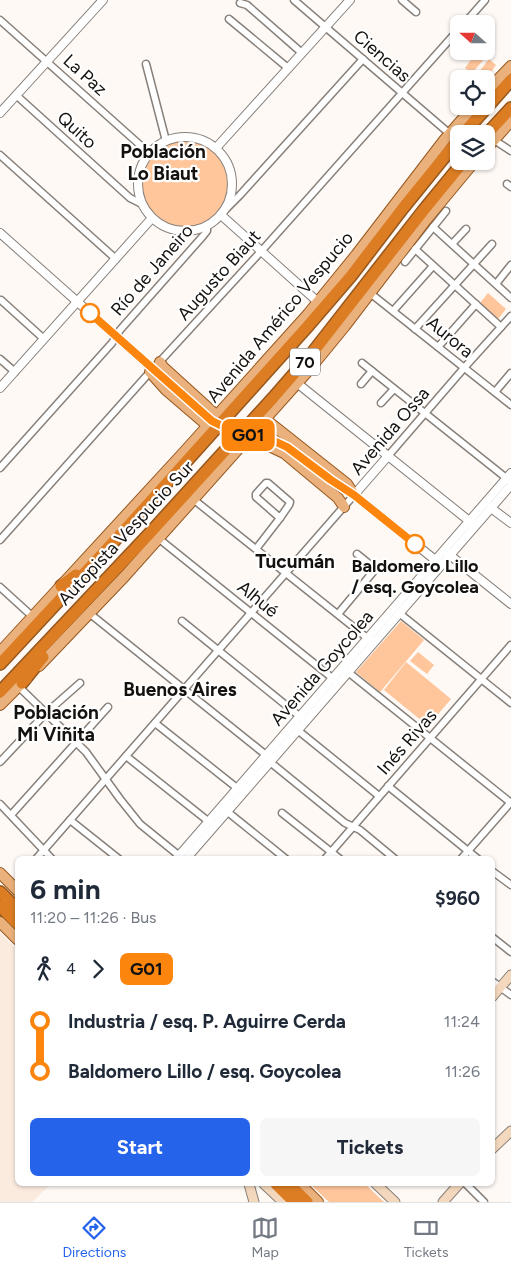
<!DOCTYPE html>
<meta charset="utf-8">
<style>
body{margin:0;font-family:Figtree,sans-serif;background:#f6f6f7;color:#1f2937;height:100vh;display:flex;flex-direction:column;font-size:19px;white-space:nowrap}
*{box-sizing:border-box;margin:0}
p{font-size:16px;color:#747a83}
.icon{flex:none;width:28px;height:28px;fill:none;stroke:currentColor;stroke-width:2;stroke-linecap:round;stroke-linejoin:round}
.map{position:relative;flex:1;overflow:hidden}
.side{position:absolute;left:15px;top:856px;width:480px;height:330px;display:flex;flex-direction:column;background:#fff;border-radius:8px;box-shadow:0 1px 4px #0004}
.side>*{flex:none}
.badge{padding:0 10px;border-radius:8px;font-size:18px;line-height:32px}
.needle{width:32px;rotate:291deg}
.tools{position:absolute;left:450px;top:15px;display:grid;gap:10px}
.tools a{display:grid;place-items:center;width:45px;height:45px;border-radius:8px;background:#fff;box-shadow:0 1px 4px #0004;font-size:25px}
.map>.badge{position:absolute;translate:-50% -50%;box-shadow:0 0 0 2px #fff}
.legs{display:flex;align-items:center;gap:8px;height:55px;padding:0 15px;font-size:16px}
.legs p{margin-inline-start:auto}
.head{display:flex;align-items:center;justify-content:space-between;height:85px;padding:0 15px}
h1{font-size:28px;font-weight:700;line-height:38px}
.action{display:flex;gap:10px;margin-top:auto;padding:10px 15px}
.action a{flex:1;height:58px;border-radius:8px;background:#2563eb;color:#fff;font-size:20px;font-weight:700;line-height:58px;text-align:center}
.action a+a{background:#f6f6f7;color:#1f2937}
ul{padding:0 15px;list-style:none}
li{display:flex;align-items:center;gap:18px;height:50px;font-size:19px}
li i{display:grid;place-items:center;width:8px;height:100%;margin:0 6px;background:currentColor}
li i::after{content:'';width:12px;height:12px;margin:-6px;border:4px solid;border-radius:50%;background:#fff}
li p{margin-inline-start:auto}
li:first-child i{background:linear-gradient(#0000 50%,currentColor 0)}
li:last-child i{background:linear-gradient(currentColor 50%,#0000 0)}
.menu{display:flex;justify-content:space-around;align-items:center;height:70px;border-top:1px solid #e0e1e3;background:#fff;font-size:14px;color:#747a83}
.menu a{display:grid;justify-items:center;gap:2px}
.menu .on{color:#2563eb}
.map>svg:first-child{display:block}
.built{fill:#fbebdf}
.green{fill:#ffc59b}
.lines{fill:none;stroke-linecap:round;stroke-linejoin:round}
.minor-casing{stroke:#88807a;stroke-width:9}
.tertiary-casing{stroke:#88807a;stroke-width:10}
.secondary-casing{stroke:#88807a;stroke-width:11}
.primary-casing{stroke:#96571d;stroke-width:12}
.motorway-casing{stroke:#96571d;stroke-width:14}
.minor{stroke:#fff;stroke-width:6}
.tertiary{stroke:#fff;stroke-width:8}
.secondary{stroke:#f4d8bd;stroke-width:9}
.primary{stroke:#eab17c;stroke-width:10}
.motorway{stroke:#dc7d24;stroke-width:11}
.tertiary-bridge-casing{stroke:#88807a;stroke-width:10;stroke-linecap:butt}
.tertiary-bridge{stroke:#fff;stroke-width:8}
.line-1-casing{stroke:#fff;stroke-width:11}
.line-1{stroke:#fc850d;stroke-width:8}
.stop-1-dot{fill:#fff;stroke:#fc850d;stroke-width:2.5}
.labels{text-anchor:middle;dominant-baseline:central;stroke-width:4.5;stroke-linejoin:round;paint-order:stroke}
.shield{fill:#fff;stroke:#5a5857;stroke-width:1}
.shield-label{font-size:16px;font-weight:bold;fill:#14110f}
.street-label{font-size:18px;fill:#14110f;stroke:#fff}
.stop-label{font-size:18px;font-weight:bold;fill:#14110f;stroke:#fff}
.neighbourhood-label{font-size:19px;font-weight:bold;fill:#14110f;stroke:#fff}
</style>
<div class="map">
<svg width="511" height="1202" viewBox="0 0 511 1202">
<rect width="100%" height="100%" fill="#fef9f5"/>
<polygon class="built" points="0,932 17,950 18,1184 51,1184 32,1202 0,1202"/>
<g class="green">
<polygon points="477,51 486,57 472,73 465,68"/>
<polygon points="489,59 496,65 486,79 479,79 476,76"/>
<circle cx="186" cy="183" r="44"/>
<polygon points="488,293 506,309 498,319 480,303"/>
<polygon points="401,621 424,640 380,692 356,672"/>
<polygon points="418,652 434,665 427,674 410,661"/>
<polygon points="406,662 451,699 428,726 384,690"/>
<polygon points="310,1184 365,1184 384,1202 329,1202"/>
</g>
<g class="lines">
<defs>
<g id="minor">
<polyline points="294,0 450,134"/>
<polyline points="402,0 416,12"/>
<polyline points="240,3 247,5 302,53"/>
<polyline points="229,19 288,68"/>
<polyline points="0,20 149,153"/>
<polyline points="464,24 485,0"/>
<polyline points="146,64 166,141"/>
<polyline points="16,95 130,198 142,204"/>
<polyline points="494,140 511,151"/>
<polyline points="0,155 116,259"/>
<polyline points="507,184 511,187"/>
<polyline points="224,211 240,195 363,59"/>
<polyline points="433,227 511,298"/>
<polyline points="452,244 466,229"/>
<polyline points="415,249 501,327"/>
<polyline points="405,262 446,211"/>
<polyline points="496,284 511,265"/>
<polyline points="370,293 511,405"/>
<polyline points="1,300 44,339"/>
<polyline points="393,311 433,266"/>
<polyline points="415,329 492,244"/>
<polyline points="438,347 476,304"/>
<polyline points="0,359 15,372"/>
<polyline points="362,363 510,481"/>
<polyline points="153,369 265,247 459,29"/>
<polyline points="361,384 372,371"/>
<polyline points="495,392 511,373"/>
<polyline points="381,403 394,389"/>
<polyline points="388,456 464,368 511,316"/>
<polyline points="0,468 112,343 120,330 203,236 207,231 207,226"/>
<polygon points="266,483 268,483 290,502 289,505 280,518 256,497 256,494"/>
<polyline points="193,499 371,641"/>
<polyline points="158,538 336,681"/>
<polyline points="0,540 150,372"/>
<polyline points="256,549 280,518"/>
<polyline points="0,587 33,617"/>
<polyline points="89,613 266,755 270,762 345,823 360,830 395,859"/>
<polyline points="399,613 511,703"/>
<polyline points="338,614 373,572 373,567 357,554"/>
<polyline points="182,621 303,719"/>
<polyline points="343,668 511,803"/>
<polyline points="18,686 86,752 120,799 140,824 182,858"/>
<polyline points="155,723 237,788"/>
<polyline points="295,728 379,796"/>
<polyline points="126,756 208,821"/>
<polyline points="0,762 46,713 80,683"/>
<polyline points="388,786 478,859"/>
<polyline points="0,804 52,859"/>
<polyline points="224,809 286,859"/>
<polyline points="282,813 340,859"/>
<polyline points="11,815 108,707"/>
<polyline points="70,820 119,859"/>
<polyline points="36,859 354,495"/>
<polyline points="325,859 511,645"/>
<polyline points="461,859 511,802"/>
<polyline points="492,871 511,885"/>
<polyline points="492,937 511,952"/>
<polyline points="492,981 511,995"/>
<polyline points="466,1184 484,1202"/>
</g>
<g id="tertiary">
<polyline points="0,113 103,0"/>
<circle cx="185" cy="184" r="47"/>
<polyline points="216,148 350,0"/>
<polyline points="221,215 318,302"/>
<polyline points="0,233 208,418"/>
<polyline points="297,383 473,524"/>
<polyline points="0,388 152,218"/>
<polyline points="257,436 280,443 296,453 331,480 354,495 439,563"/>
<polyline points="354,495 388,456"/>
<polyline points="491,508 511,523"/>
<polyline points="446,552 511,604"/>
<polyline points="176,859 511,473"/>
<polyline points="186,859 511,485"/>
</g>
<g id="secondary">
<polyline points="492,997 511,975"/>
<polyline points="492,1149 511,1131"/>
<polyline points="249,1184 254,1202"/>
<polyline points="264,1184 283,1202"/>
<polyline points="376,1184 395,1202"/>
<polyline points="443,1202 459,1184"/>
</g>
<g id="primary">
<polyline points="486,92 511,66"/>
<polyline points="486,149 511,121"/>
<polyline points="160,362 163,367 217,416"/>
<polyline points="150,372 166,390 208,426"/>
<polyline points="265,419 347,484 354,495"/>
<polyline points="246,440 267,445 284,453 338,498 344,507"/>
<polyline points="0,652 184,452 308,314 356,255 445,139 474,106"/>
<polyline points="39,666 125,576 309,370 345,326 426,220 475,161"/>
<polyline points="0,705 27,678"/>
<polyline points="0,873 18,891"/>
<polyline points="0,922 18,940"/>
<polyline points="300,1184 318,1202"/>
</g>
<g id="motorway">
<polyline points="463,134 511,80"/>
<polyline points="486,135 511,108"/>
<polyline points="61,586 76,575"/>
<polyline points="0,664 130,524 307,327 351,276 403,208 459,139"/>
<polyline points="22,683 43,657"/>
<polyline points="0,692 150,533 273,398 313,352 423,211 464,161"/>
<polyline points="0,892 18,910"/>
<polyline points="0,906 18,924"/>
<polyline points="276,1184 294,1202"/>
<polyline points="289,1184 307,1202"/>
</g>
</defs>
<use href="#minor" class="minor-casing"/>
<use href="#tertiary" class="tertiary-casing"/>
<use href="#secondary" class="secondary-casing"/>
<use href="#primary" class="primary-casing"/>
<use href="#motorway" class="motorway-casing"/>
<use href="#minor" class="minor"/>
<use href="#tertiary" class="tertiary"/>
<use href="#secondary" class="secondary"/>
<use href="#primary" class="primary"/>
<use href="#motorway" class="motorway"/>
<defs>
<path id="tertiary-bridge" d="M208,418C223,429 239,433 257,436"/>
</defs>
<use href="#tertiary-bridge" class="tertiary-bridge-casing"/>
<use href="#tertiary-bridge" class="tertiary-bridge"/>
</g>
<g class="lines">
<defs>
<polyline id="line-1" points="90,313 212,421 232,431 272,440 287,447 331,480 354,495 415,544"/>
</defs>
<use href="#line-1" class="line-1-casing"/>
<use href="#line-1" class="line-1"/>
</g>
<g class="stop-1-dot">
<circle cx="90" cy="313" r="9"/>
<circle cx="415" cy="544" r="9"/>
</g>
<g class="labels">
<rect class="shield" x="290" y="348.5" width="30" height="27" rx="4"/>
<g class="shield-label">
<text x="305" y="362">70</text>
</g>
<g class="street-label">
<text transform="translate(382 56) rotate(41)">Ciencias</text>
<text transform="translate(85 75) rotate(42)">La Paz</text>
<text transform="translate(77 130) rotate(42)">Quito</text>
<text transform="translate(152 270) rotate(-49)">Río de Janeiro</text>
<text transform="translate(219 275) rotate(-48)">Augusto Biaut</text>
<text transform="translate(280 317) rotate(-50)">Avenida Américo Vespucio</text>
<text transform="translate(450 337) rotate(39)">Aurora</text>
<text transform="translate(390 431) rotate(-49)">Avenida Ossa</text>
<text transform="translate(126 533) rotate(-47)">Autopista Vespucio Sur</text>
<text transform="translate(258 599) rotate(39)">Alhué</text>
<text transform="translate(322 668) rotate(-49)">Avenida Goycolea</text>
<text transform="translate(407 742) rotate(-49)">Inés Rivas</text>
</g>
<g class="stop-label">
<text x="415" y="566">Baldomero Lillo<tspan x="415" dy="21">/ esq. Goycolea</tspan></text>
</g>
<g class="neighbourhood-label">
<text x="163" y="151">Población<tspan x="163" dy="22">Lo Biaut</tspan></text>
<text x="295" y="561">Tucumán</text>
<text x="180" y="689">Buenos Aires</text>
<text x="56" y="712">Población<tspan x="56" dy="22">Mi Viñita</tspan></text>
</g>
</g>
</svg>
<div class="tools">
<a><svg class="needle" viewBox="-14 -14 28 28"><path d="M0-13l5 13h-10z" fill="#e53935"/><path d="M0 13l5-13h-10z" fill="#747a83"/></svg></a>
<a><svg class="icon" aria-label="locate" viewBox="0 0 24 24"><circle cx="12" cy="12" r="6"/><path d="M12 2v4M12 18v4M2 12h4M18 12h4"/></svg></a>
<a><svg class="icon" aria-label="layers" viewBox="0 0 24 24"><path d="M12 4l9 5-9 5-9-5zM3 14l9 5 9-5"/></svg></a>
</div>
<b class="badge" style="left:248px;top:435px;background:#fc850d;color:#111">G01</b>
<section class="side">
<div class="head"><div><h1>6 min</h1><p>11:20 – 11:26 · Bus</p></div><b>$960</b></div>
<div class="legs"><svg class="icon" aria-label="walk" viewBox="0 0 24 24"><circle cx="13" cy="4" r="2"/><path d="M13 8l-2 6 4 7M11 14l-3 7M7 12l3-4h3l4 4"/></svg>4<svg class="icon" aria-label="forward" viewBox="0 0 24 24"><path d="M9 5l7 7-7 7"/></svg><b class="badge" style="background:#fc850d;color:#111">G01</b></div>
<ul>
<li><i style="color:#fc850d"></i><b>Industria / esq. P. Aguirre Cerda</b><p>11:24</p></li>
<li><i style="color:#fc850d"></i><b>Baldomero Lillo / esq. Goycolea</b><p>11:26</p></li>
</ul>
<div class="action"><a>Start</a><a>Tickets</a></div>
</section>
</div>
<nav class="menu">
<a class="on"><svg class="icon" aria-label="directions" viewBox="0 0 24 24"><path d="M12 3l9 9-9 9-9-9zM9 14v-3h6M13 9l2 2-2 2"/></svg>Directions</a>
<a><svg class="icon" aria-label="map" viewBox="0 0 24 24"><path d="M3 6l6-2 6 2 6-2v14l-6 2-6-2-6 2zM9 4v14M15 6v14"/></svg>Map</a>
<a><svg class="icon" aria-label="tickets" viewBox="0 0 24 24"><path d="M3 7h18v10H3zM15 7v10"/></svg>Tickets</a>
</nav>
